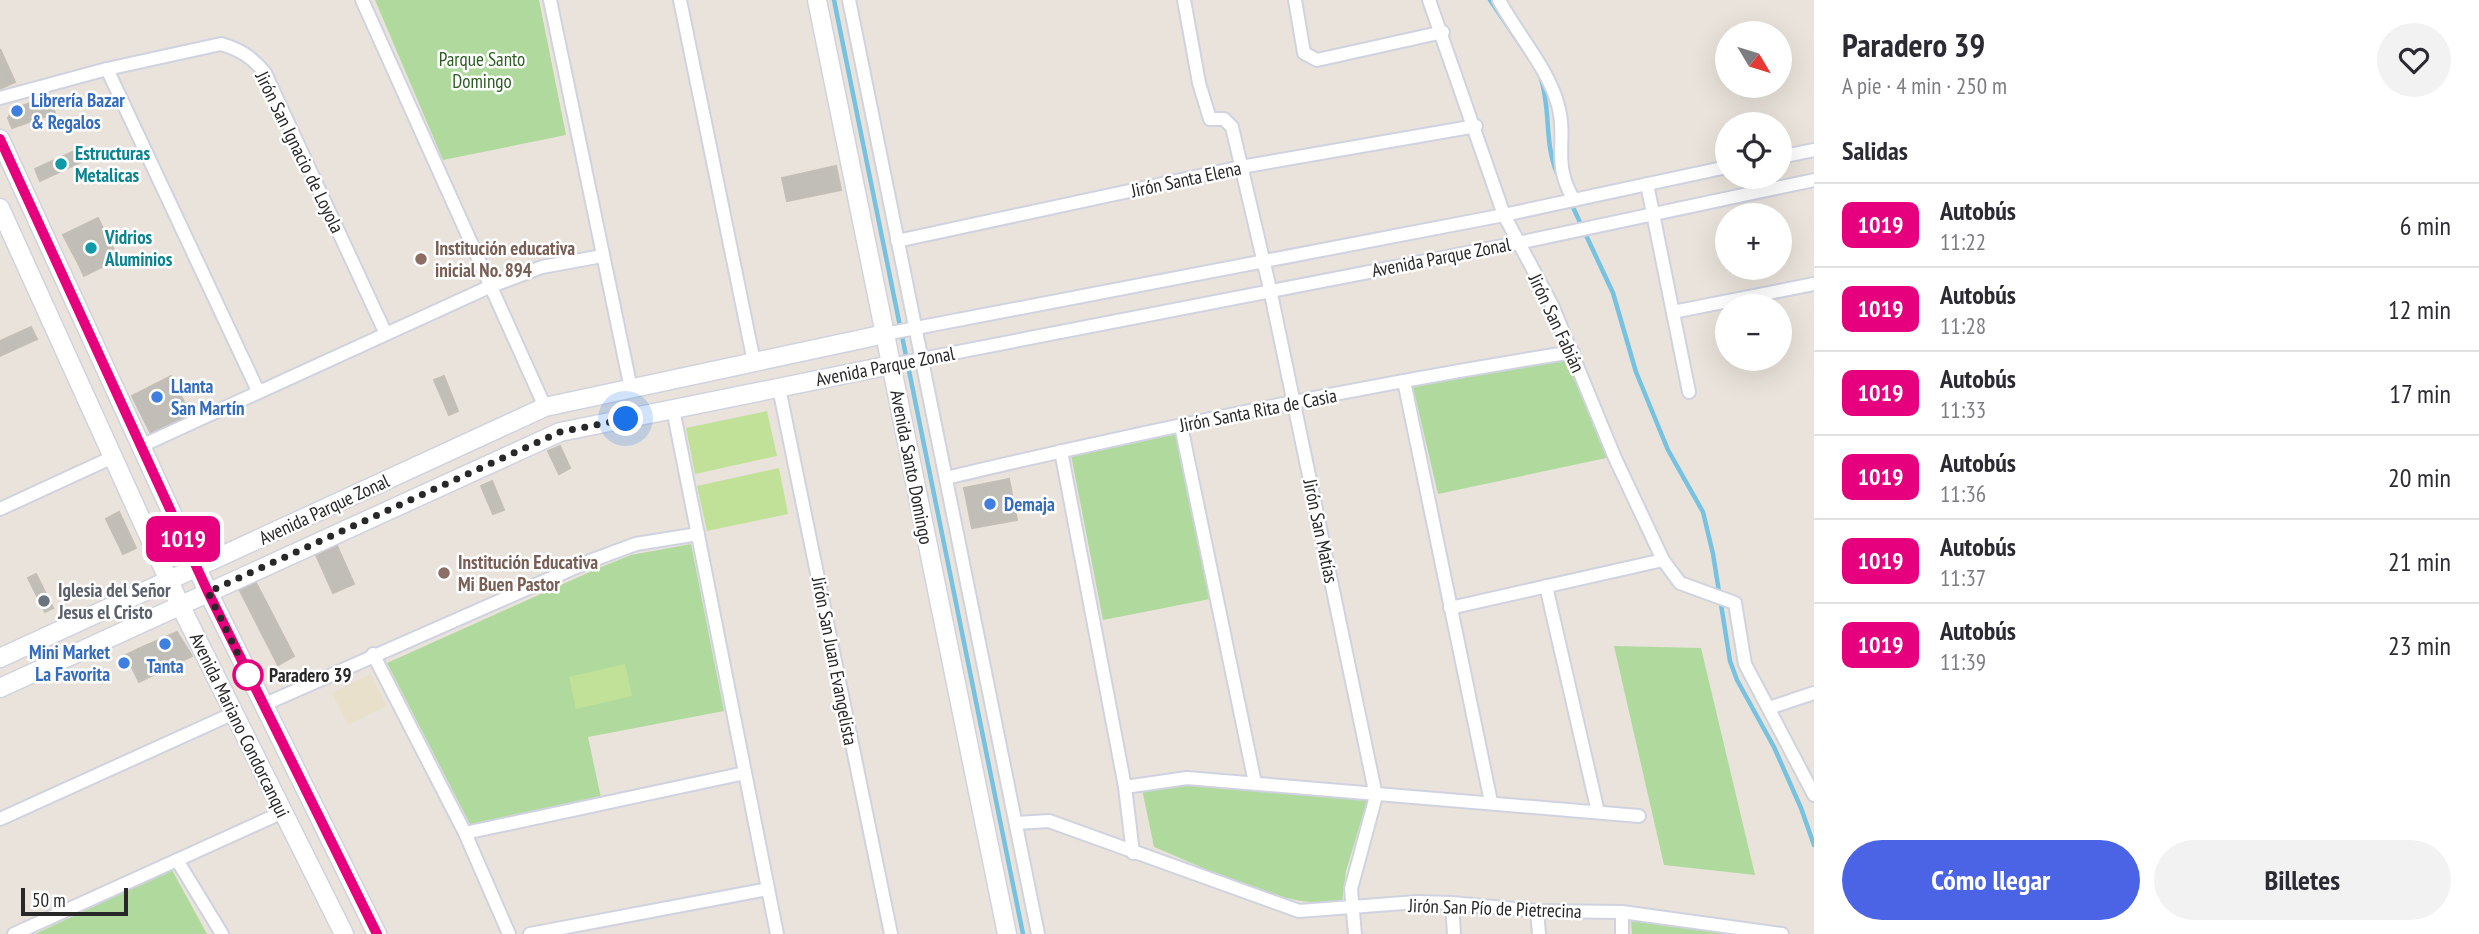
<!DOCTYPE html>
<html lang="es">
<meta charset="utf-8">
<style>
body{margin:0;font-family:"PT Sans Narrow",sans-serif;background:#f2f2f3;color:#2b2b33;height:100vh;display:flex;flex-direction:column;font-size:26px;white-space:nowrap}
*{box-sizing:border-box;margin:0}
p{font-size:23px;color:#7c7c81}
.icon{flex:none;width:38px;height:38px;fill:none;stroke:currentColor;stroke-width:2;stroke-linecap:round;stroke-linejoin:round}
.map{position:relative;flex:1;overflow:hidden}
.side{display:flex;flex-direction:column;background:#fff;width:665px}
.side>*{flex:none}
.badge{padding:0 14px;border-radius:10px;font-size:24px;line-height:46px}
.needle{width:46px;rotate:128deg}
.fabs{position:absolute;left:1715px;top:21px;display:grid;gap:14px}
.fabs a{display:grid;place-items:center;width:77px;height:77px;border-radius:50%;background:#fff;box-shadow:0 7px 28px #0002;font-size:35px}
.scale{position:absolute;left:21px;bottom:18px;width:107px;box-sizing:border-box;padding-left:7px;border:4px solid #282828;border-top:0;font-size:19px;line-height:24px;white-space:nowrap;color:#282828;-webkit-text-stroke:5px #fff;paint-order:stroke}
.you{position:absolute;width:35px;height:35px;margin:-18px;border:5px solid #fff;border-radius:50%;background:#1a73e8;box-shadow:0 0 0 10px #1a73e833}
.map>.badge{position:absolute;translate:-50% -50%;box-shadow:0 0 0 4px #fff}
h2{padding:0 28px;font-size:26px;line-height:63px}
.round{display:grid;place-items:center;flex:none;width:74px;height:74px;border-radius:37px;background:#f2f2f3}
.head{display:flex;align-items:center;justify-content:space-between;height:119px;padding:0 28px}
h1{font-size:33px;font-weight:600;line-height:52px}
.action{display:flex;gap:14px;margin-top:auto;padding:14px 28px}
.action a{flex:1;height:80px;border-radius:42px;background:#4b64e6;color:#fff;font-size:28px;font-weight:600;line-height:80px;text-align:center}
.action a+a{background:#f2f2f3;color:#2b2b33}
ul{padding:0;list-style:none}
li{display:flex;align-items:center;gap:21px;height:84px;padding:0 28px;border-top:2px solid #e1e1e2}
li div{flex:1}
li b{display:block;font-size:26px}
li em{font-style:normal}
li .badge{min-width:77px;font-weight:700;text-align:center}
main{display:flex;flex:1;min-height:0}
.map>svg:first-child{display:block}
.education{fill:#e9e0cc}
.green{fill:#b0da9d}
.pitch{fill:#c1e199}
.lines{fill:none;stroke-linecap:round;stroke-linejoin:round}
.stream{stroke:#78c2e1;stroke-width:4.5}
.building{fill:#c1bdb7;stroke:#c4bfb5;stroke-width:2}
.minor-casing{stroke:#d0d3df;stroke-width:16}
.secondary-casing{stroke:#d0d3df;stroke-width:21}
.minor{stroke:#fff;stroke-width:12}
.secondary{stroke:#fff;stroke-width:18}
.line-casing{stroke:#fff;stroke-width:16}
.line{stroke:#e6007e;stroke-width:10}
.walk{stroke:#282828;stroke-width:7;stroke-dasharray:0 12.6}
.shop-dot{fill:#3f7fe0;stroke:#fff;stroke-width:2.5}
.culture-dot{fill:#0f9aa8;stroke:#fff;stroke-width:2.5}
.education-dot{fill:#8d6e63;stroke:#fff;stroke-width:2.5}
.worship-dot{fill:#6b7280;stroke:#fff;stroke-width:2.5}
.stop-dot{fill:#fff;stroke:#e6007e;stroke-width:3.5}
.labels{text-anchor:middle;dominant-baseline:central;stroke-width:5;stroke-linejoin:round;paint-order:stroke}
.park-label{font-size:19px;fill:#2b5c21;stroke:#fff}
.shop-label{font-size:19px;font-weight:bold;fill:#366cbe;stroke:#fff;text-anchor:start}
.street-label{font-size:19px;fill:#282828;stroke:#fff}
.culture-label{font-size:19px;font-weight:bold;fill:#0d838f;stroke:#fff;text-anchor:start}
.education-label{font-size:19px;font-weight:bold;fill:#785e54;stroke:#fff;text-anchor:start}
.worship-label{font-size:19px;font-weight:bold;fill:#5b616d;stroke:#fff;text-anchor:start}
.stop-label{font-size:19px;font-weight:bold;fill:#282828;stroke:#fff;text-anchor:start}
</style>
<main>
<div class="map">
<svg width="1814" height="934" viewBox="0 0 1814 934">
<rect width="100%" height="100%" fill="#e9e3db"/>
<polygon class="education" points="371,674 386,706 348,725 332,693"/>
<g class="green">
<polygon points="375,0 539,0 566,135 443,160"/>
<polygon points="1571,356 1611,457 1438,494 1413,387"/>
<polygon points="1178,434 1210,599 1103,620 1071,455"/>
<polygon points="691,544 724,711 588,737 601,798 471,826 387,663 601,567 631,555"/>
<polygon points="1614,646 1701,648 1755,875 1664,865"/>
<path d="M1195,782L1368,798L1346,871L1342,902C1280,909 1211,870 1154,847L1142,789Z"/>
<polygon points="172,870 207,934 35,934"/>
<polygon points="1631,921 1779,934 1632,934"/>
</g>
<g class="pitch">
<polygon points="767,411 777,456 695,474 686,428"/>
<polygon points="779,468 788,514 707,531 697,486"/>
<polygon points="625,664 632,696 576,709 569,677"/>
</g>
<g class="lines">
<g class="stream">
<polyline points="834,0 1023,934"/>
<polyline points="1490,0 1530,59"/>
<path d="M1541,79C1551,110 1544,143 1557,173"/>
<polyline points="1571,203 1613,293 1636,372 1668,450 1703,512 1713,554 1730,661 1737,680 1774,747 1801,808 1814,845"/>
</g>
</g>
<g class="building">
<polygon points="0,49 15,82 0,89"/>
<polygon points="50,96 55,113 12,128 8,118 13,109"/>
<polygon points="83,147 88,159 40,181 35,169"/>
<polygon points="836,166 841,190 787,201 782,178"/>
<polygon points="98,218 105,233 71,250 63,235"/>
<polygon points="105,233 112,246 78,263 71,250"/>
<polygon points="112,246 118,259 84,276 78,263"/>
<polygon points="31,327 37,339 0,356 0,341"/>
<polygon points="171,376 182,398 143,418 132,396"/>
<polygon points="444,376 458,411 449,415 434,380"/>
<polygon points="182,398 191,415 151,434 143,418"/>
<polygon points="560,446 570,468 559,474 548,451"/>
<polygon points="1009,479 1017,520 972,528 964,488"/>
<polygon points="492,481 504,510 493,514 481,486"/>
<polygon points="119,512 136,548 123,554 106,519"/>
<polygon points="337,546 354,584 333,593 316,555"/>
<polygon points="36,574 53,608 45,612 28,578"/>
<polygon points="254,579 294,656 278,665 238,587"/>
<polygon points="177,632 192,656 151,676 138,649"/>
<polygon points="138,649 151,676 139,682 126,655"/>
</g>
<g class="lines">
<defs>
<g id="minor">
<polyline points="362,0 545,407"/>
<polyline points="550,0 631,389"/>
<polyline points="680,0 754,362"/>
<polyline points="849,0 1038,934"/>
<polyline points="1184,0 1199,83 1210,119 1224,119 1232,127 1270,289 1376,796 1351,889 1355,934"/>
<polyline points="1295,0 1304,53 1317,60 1443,32"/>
<polyline points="1429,0 1504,215 1552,305 1615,458 1663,560 1680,583 1735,603 1745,664 1814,795"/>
<path d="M1499,0C1517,34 1548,68 1558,105C1568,141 1551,162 1574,200"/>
<polyline points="107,69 258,391"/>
<path d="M0,98L107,69L221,44C241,50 252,57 265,73L385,332"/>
<polyline points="1780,157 1814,150"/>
<polyline points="1647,184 1689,392"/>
<polyline points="897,241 1241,167 1476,126"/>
<polyline points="1673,312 1814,284"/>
<polyline points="885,334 1504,215 1727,167"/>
<polyline points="891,365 1518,243 1814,180"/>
<polyline points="1404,381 1491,802"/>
<polyline points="779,388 891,934"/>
<polyline points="673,409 777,934"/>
<polyline points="1181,426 1255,783"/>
<polyline points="141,446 489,287 542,267 602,256"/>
<polyline points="1061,451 1125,787 1133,853"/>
<path d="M946,478C1153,429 1363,385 1573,352"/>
<polyline points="0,509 113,457"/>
<polyline points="1546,586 1598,812"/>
<polyline points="1450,608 1663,560"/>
<polyline points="373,654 465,833 509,934"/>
<polyline points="263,705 590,561 636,544 698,534"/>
<polyline points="1769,708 1814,693"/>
<polyline points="1125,787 1187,778 1639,816"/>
<polyline points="0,819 234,713"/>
<polyline points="1016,823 1049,821 1299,911 1417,902 1452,903 1537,911 1622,912 1782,934"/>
<polyline points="465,833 745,773"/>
<polyline points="177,860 222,934"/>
<polyline points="1452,903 1454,934"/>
<polyline points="1537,911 1539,934"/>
<polyline points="1622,912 1622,934"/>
<polyline points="14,934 283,812"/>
<polyline points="530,934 768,889"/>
</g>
<g id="secondary">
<polyline points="817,0 1007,934"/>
<polyline points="0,139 208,592 377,934"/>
<polyline points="0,208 180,605 344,934"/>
<polyline points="0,658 545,407 885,334"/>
<polyline points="0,688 560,432 891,365"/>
</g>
</defs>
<use href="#minor" class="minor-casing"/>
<use href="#secondary" class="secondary-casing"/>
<use href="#minor" class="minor"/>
<use href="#secondary" class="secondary"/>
</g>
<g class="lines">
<defs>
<polyline id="line" points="0,139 208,592 377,934"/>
</defs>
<use href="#line" class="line-casing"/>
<use href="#line" class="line"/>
<polyline class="walk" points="248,675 208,592 560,432 626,419"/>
</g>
<g class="shop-dot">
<circle cx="17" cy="111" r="7"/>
<circle cx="157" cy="397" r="7"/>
<circle cx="990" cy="504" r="7"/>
<circle cx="165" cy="644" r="7"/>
<circle cx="124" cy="663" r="7"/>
</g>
<g class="culture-dot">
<circle cx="61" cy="164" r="7"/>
<circle cx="91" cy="248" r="7"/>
</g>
<g class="education-dot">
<circle cx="421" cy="259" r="7"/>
<circle cx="444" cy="573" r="7"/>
</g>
<circle class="worship-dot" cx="44" cy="601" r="7"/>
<circle class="stop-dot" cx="248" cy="675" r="14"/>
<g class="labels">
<g class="park-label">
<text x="482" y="59">Parque Santo<tspan x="482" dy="22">Domingo</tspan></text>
</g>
<g class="shop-label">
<text x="31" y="100">Librería Bazar<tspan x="31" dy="22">&amp; Regalos</tspan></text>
<text x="171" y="386">Llanta<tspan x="171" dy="22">San Martín</tspan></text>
<text x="1004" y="504">Demaja</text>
<text x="110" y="652" text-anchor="end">Mini Market<tspan x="110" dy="22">La Favorita</tspan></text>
<text x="165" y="666" text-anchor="middle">Tanta</text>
</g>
<g class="street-label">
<text transform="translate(300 152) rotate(64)">Jirón San Ignacio de Loyola</text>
<text transform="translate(1186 179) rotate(-12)">Jirón Santa Elena</text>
<text transform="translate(1441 257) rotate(-11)">Avenida Parque Zonal</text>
<text transform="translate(1557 323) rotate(65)">Jirón San Fabián</text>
<text transform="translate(885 366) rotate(-11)">Avenida Parque Zonal</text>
<text transform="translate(1258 410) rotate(-11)">Jirón Santa Rita de Casia</text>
<text transform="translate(912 467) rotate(79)">Avenida Santo Domingo</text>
<text transform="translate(324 509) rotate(-25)">Avenida Parque Zonal</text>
<text transform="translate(1321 531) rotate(78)">Jirón San Matías</text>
<text transform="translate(835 661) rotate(79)">Jirón San Juan Evangelista</text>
<text transform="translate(240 725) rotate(64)">Avenida Mariano Condorcanqui</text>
<text transform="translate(1495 908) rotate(2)">Jirón San Pío de Pietrecina</text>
</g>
<g class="culture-label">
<text x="75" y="153">Estructuras<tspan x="75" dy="22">Metalicas</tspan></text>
<text x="105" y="237">Vidrios<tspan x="105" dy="22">Aluminios</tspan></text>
</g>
<g class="education-label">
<text x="435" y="248">Institución educativa<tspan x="435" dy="22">inicial No. 894</tspan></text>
<text x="458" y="562">Institución Educativa<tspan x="458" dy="22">Mi Buen Pastor</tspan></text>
</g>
<g class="worship-label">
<text x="58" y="590">Iglesia del Señor<tspan x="58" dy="22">Jesus el Cristo</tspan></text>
</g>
<g class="stop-label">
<text x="269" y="675">Paradero 39</text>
</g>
</g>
</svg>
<div class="fabs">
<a><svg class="needle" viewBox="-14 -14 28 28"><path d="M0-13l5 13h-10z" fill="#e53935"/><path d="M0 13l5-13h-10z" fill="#7c7c81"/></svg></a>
<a><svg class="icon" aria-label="locate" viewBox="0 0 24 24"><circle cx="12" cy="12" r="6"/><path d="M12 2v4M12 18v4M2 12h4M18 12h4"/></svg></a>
<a>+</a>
<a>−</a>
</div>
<div class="scale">50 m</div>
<div class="you" style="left:626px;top:419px"></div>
<b class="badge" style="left:183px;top:539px;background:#e6007e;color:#fff">1019</b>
</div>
<section class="side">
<div class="head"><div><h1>Paradero 39</h1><p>A pie · 4 min · 250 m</p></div><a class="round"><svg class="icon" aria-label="heart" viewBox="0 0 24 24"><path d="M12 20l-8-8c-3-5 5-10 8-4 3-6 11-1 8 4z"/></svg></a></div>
<h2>Salidas</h2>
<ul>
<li><span class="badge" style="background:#e6007e;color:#fff">1019</span><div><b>Autobús</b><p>11:22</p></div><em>6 min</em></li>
<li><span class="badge" style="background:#e6007e;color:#fff">1019</span><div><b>Autobús</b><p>11:28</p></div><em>12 min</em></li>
<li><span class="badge" style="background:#e6007e;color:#fff">1019</span><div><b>Autobús</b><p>11:33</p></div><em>17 min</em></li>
<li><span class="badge" style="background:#e6007e;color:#fff">1019</span><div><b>Autobús</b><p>11:36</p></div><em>20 min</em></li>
<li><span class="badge" style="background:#e6007e;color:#fff">1019</span><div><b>Autobús</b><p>11:37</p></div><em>21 min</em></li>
<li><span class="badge" style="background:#e6007e;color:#fff">1019</span><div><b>Autobús</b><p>11:39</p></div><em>23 min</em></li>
</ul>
<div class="action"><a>Cómo llegar</a><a>Billetes</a></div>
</section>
</main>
